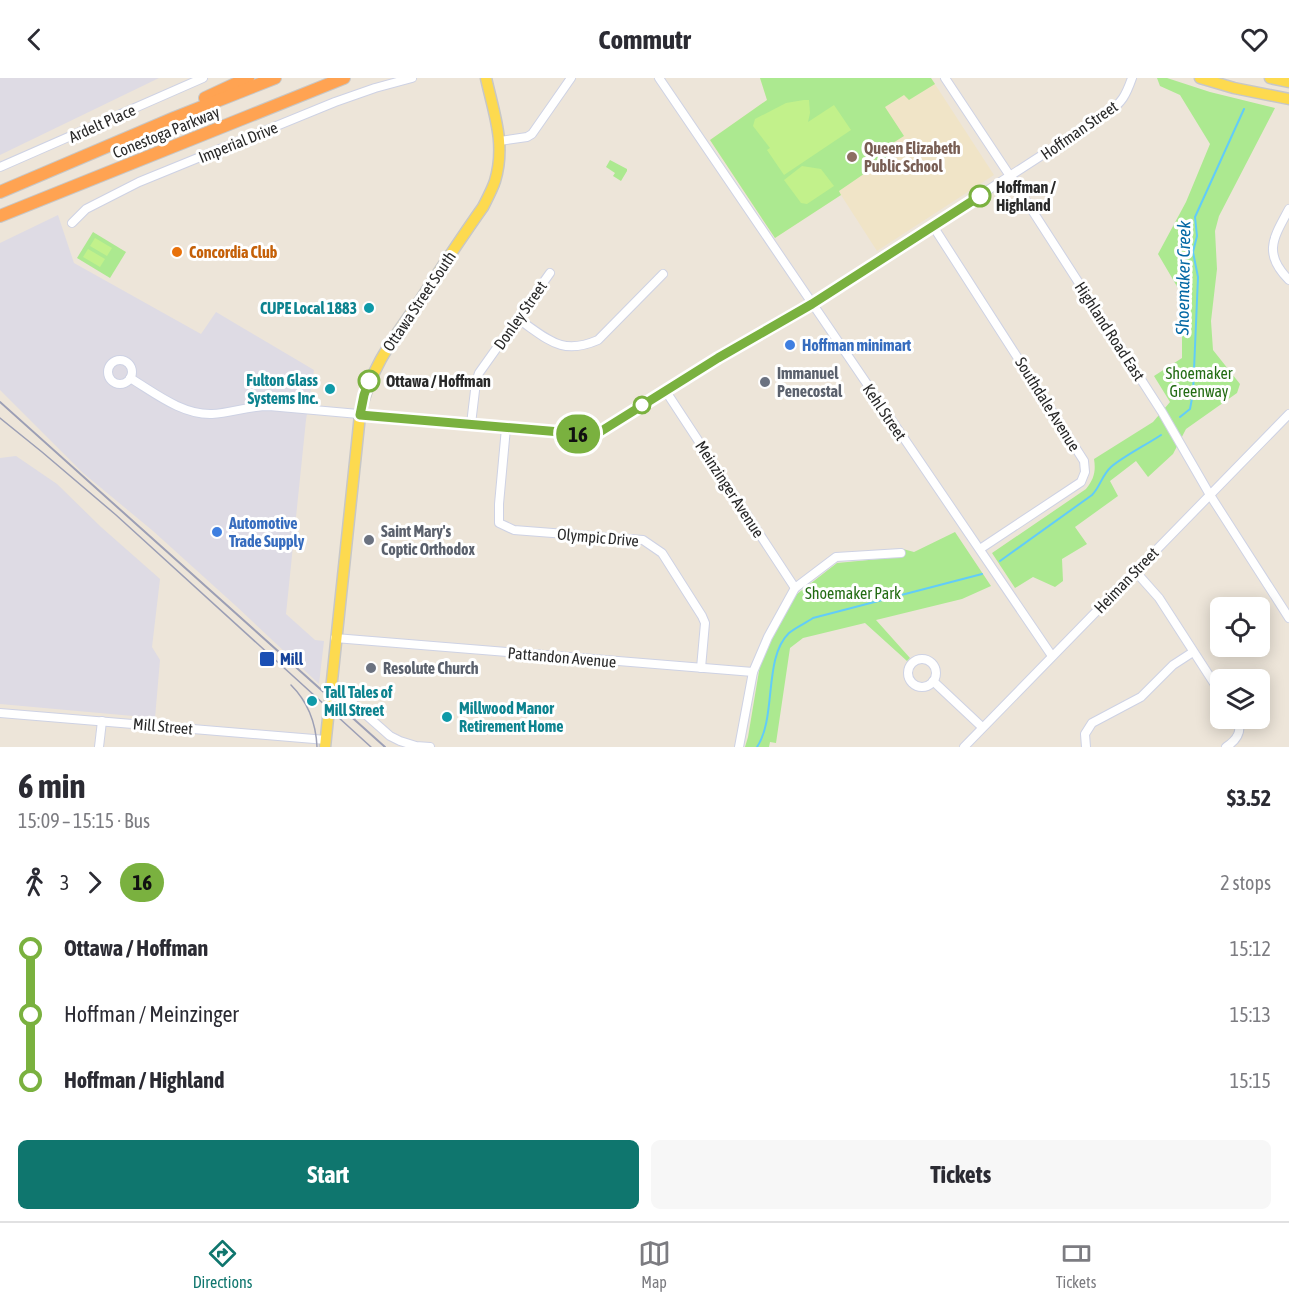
<!DOCTYPE html>
<meta charset="utf-8">
<style>
body{margin:0;font-family:"Asap Condensed",sans-serif;background:#f7f7f7;color:#2b2b33;height:100vh;display:flex;flex-direction:column;font-size:22px;white-space:nowrap}
*{box-sizing:border-box;margin:0}
p{font-size:20px;color:#7c7c81}
.icon{flex:none;width:33px;height:33px;fill:none;stroke:currentColor;stroke-width:2;stroke-linecap:round;stroke-linejoin:round}
.map{position:relative;height:669px;overflow:hidden}
.panel{display:flex;flex-direction:column;background:#fff;flex:1}
.panel>*{flex:none}
.badge{padding:0 12px;border-radius:20px;font-size:21px;line-height:39px}
.fabs{position:absolute;left:1210px;top:519px;display:grid;gap:12px}
.fabs a{display:grid;place-items:center;width:60px;height:60px;border-radius:9px;background:#fff;box-shadow:0 3px 15px #0003;font-size:30px}
.map>.badge{position:absolute;translate:-50% -50%;box-shadow:0 0 0 3px #fff}
.legs{display:flex;align-items:center;gap:9px;height:66px;padding:0 18px;font-size:20px}
.legs p{margin-inline-start:auto}
.summary{display:flex;align-items:center;justify-content:space-between;height:102px;padding:0 18px}
h1{font-size:33px;font-weight:700;line-height:45px}
.cta{display:flex;gap:12px;margin-top:auto;padding:12px 18px}
.cta a{flex:1;height:69px;border-radius:9px;background:#0f766e;color:#fff;font-size:24px;font-weight:700;line-height:69px;text-align:center}
.cta a+a{background:#f7f7f7;color:#2b2b33}
ul{padding:0 18px;list-style:none}
li{display:flex;align-items:center;gap:21px;height:66px;font-size:22px}
li i{display:grid;place-items:center;width:9px;height:100%;margin:0 8px;background:currentColor}
li i::after{content:'';width:15px;height:15px;margin:-8px;border:4px solid;border-radius:50%;background:#fff}
li p{margin-inline-start:auto}
li:first-child i{background:linear-gradient(#0000 50%,currentColor 0)}
li:last-child i{background:linear-gradient(currentColor 50%,#0000 0)}
header{display:flex;justify-content:space-between;align-items:center;height:78px;padding:0 18px;background:#fff;font-size:27px;font-weight:700}
.menu{display:flex;justify-content:space-around;align-items:center;height:84px;border-top:2px solid #e1e1e2;background:#fff;font-size:16px;color:#7c7c81}
.menu a{display:grid;justify-items:center;gap:3px}
.menu .on{color:#0f766e}
.map>svg:first-child{display:block}
.industrial{fill:#dedbe4}
.education{fill:#f0e4c7}
.green{fill:#ace990}
.pitch{fill:#c2f18b}
.lines{fill:none;stroke-linecap:round;stroke-linejoin:round}
.stream{stroke:#62ccf9;stroke-width:2}
.minor-casing{stroke:#ced2e4;stroke-width:10}
.major-casing{stroke:#c7c7c7;stroke-width:13}
.highway-casing{stroke:#c7c7c7;stroke-width:14}
.minor{stroke:#fff;stroke-width:8}
.major{stroke:#fdda4f;stroke-width:10}
.highway{stroke:#ffa352;stroke-width:12}
.tram{stroke:#9c9fb5;stroke-width:1.5}
.rail{stroke:#9c9fb5;stroke-width:2}
.line-1-casing{stroke:#fff;stroke-width:14}
.line-1{stroke:#7ab13f;stroke-width:9}
.education-dot{fill:#8d6e63;stroke:#fff;stroke-width:2}
.stop-1-dot{fill:#fff;stroke:#7ab13f;stroke-width:3}
.food-dot{fill:#e8710a;stroke:#fff;stroke-width:2}
.culture-dot{fill:#0f9aa8;stroke:#fff;stroke-width:2}
.shop-dot{fill:#3f7fe0;stroke:#fff;stroke-width:2}
.worship-dot{fill:#6b7280;stroke:#fff;stroke-width:2}
.transit-dot{fill:#1a4fb4;stroke:#fff;stroke-width:2}
.labels{text-anchor:middle;dominant-baseline:central;stroke-width:6;stroke-linejoin:round;paint-order:stroke}
.street-label{font-size:16px;fill:#292929;stroke:#fff}
.education-label{font-size:16px;font-weight:bold;fill:#785e54;stroke:#fff;text-anchor:start}
.stop-label{font-size:16px;font-weight:bold;fill:#292929;stroke:#fff;text-anchor:start}
.food-label{font-size:16px;font-weight:bold;fill:#c56008;stroke:#fff;text-anchor:start}
.culture-label{font-size:16px;font-weight:bold;fill:#0d838f;stroke:#fff;text-anchor:end}
.shop-label{font-size:16px;font-weight:bold;fill:#366cbe;stroke:#fff;text-anchor:start}
.worship-label{font-size:16px;font-weight:bold;fill:#5b616d;stroke:#fff;text-anchor:start}
.park-label{font-size:16px;fill:#236c13;stroke:#fff}
.transit-label{font-size:16px;font-weight:bold;fill:#164399;stroke:#fff;text-anchor:start}
.water-label{font-size:18px;font-style:italic;fill:#0267a4;stroke:#fff}
</style>
<header><svg class="icon" aria-label="back" viewBox="0 0 24 24"><path d="M15 5l-7 7 7 7"/></svg>Commutr<svg class="icon" aria-label="heart" viewBox="0 0 24 24"><path d="M12 20l-8-8c-3-5 5-10 8-4 3-6 11-1 8 4z"/></svg></header>
<div class="map">
<svg width="1289" height="669" viewBox="0 0 1289 669">
<rect width="100%" height="100%" fill="#ede5d9"/>
<g class="industrial">
<polygon points="0,0 159,0 0,77"/>
<polygon points="58,137 74,185 201,256 216,234 314,292 306,342 286,536 315,562 324,563 319,606 236,528 153,453 83,395 0,312 0,165"/>
<polygon points="16,378 57,406 101,449 160,501 152,569 160,582 155,640 0,626 0,380"/>
</g>
<polygon class="education" points="760,0 931,0 994,97 877,173 841,117 775,160 710,62 767,22"/>
<g class="green">
<polygon points="760,0 931,0 935,6 909,22 904,17 885,29 904,58 888,68 893,76 839,113 841,117 775,160 710,62 767,22"/>
<path d="M1157,0H1167L1210,14L1275,30L1219,138L1215,153L1217,191L1211,243L1213,272L1240,306L1237,315L1186,351L1173,376L1148,399L1136,383L1110,403L1118,418L1075,449L1087,466L1062,481L1063,503L1055,509L1033,499L1015,510L992,475L1086,411C1094,401 1096,393 1094,381L1153,344L1170,324L1154,298L1182,280V217L1158,176L1186,124L1210,66L1180,17L1160,8Z"/>
<polygon points="610,82 627,91 627,93 621,103 613,98 615,95 606,89"/>
<polygon points="93,154 126,174 110,200 77,180"/>
<polygon points="955,454 991,508 962,521 876,542 910,580 907,583 865,545 803,560 790,570 776,665 770,664 769,669 745,669 748,659 760,587 773,555 797,516 837,485 900,479 903,471 914,474"/>
</g>
<g class="pitch">
<polygon points="804,22 809,22 810,35 808,44 834,27 851,52 784,97 767,72 770,70 753,48 755,41 786,25"/>
<polygon points="802,88 821,91 834,108 807,126 801,125 784,102"/>
<polygon points="95,160 112,170 107,178 90,168"/>
<polygon points="88,171 105,181 100,189 83,179"/>
</g>
<g class="lines">
<g class="stream">
<polyline points="1180,339 1190,331 1193,315 1198,199 1193,174 1197,158 1195,139 1244,31"/>
<path d="M1000,483L1092,417C1100,409 1102,397 1111,389C1124,378 1146,367 1161,357"/>
<path d="M757,669C777,639 763,580 789,555C796,549 806,545 813,540L982,496"/>
</g>
<defs>
<g id="minor">
<polyline points="659,0 1052,578"/>
<polyline points="945,0 1010,98 1162,334 1210,417 1289,540"/>
<polyline points="500,63 527,59 532,56 571,0"/>
<polyline points="0,89 203,0"/>
<path d="M1289,131C1274,159 1262,175 1289,202"/>
<polyline points="72,145 86,131 139,104 335,24 375,10 412,0"/>
<polyline points="933,148 1084,383 1085,394 1081,404 980,471"/>
<path d="M518,241C548,261 561,278 598,262L663,196"/>
<circle cx="120" cy="294" r="12"/>
<path d="M130,300C155,315 182,337 212,336C231,335 249,328 269,328L595,357L718,280L812,226L1107,35C1122,25 1126,17 1132,0"/>
<polyline points="665,312 795,510"/>
<polyline points="471,346 476,304 479,295 550,195"/>
<polyline points="506,350 499,426 499,445 514,452 643,462 662,475 702,538 705,545 701,590"/>
<polyline points="1135,493 1159,520 1221,616"/>
<polyline points="335,560 753,594"/>
<circle cx="922" cy="595" r="14"/>
<polyline points="933,603 982,649"/>
<polyline points="330,615 347,620 390,658 400,663 416,668 430,669"/>
<polyline points="0,635 326,662"/>
<polyline points="99,669 102,643"/>
<polyline points="739,669 753,594 768,559 795,510 836,479 901,475"/>
<polyline points="964,669 1289,336"/>
<polyline points="1086,669 1085,656 1092,645 1141,619 1173,587 1193,574"/>
<path d="M1226,669C1237,662 1243,653 1237,640"/>
</g>
<g id="major">
<polyline points="1200,0 1234,10 1289,21"/>
<polyline points="1270,0 1289,4"/>
<path d="M325,669L360,337C369,292 393,261 419,224C440,192 461,160 483,129C487,121 492,112 495,103C506,66 494,36 486,0"/>
</g>
<g id="highway">
<polyline points="205,20 248,0"/>
<polyline points="0,114 174,40 275,0"/>
<polyline points="0,138 344,0"/>
</g>
</defs>
<use href="#minor" class="minor-casing"/>
<use href="#major" class="major-casing"/>
<use href="#highway" class="highway-casing"/>
<use href="#minor" class="minor"/>
<use href="#major" class="major"/>
<use href="#highway" class="highway"/>
<g class="tram">
<polyline points="0,340 42,374 116,437 371,669"/>
<path d="M291,607C308,624 316,645 317,669"/>
</g>
<polyline class="rail" points="0,324 385,669"/>
</g>
<g class="lines">
<defs>
<polyline id="line-1" points="369,303 364,317 360,337 595,357 718,280 812,226 980,118"/>
</defs>
<use href="#line-1" class="line-1-casing"/>
<use href="#line-1" class="line-1"/>
</g>
<circle class="education-dot" cx="852" cy="79" r="6"/>
<g class="stop-1-dot">
<circle cx="980" cy="118" r="10"/>
<circle cx="369" cy="303" r="10"/>
<circle cx="642" cy="327" r="8"/>
</g>
<circle class="food-dot" cx="177" cy="174" r="6"/>
<g class="culture-dot">
<circle cx="369" cy="230" r="6"/>
<circle cx="330" cy="311" r="6"/>
<circle cx="312" cy="623" r="6"/>
<circle cx="447" cy="639" r="6"/>
</g>
<g class="shop-dot">
<circle cx="790" cy="267" r="6"/>
<circle cx="217" cy="454" r="6"/>
</g>
<g class="worship-dot">
<circle cx="765" cy="304" r="6"/>
<circle cx="369" cy="462" r="6"/>
<circle cx="371" cy="590" r="6"/>
</g>
<rect class="transit-dot" x="259" y="573" width="16" height="16" rx="3"/>
<g class="labels">
<g class="street-label">
<text transform="translate(102 45) rotate(-24)">Ardelt Place</text>
<text transform="translate(1079 52) rotate(-35)">Hoffman Street</text>
<text transform="translate(166 54) rotate(-22)">Conestoga Parkway</text>
<text transform="translate(238 64) rotate(-22)">Imperial Drive</text>
<text transform="translate(419 223) rotate(-56)">Ottawa Street South</text>
<text transform="translate(520 237) rotate(-55)">Donley Street</text>
<text transform="translate(1110 253) rotate(57)">Highland Road East</text>
<text transform="translate(1048 326) rotate(58)">Southdale Avenue</text>
<text transform="translate(885 334) rotate(56)">Kehl Street</text>
<text transform="translate(730 411) rotate(57)">Meinzinger Avenue</text>
<text transform="translate(598 459) rotate(5)">Olympic Drive</text>
<text transform="translate(1126 502) rotate(-46)">Heiman Street</text>
<text transform="translate(562 579) rotate(5)">Pattandon Avenue</text>
<text transform="translate(163 648) rotate(5)">Mill Street</text>
</g>
<g class="education-label">
<text x="864" y="70">Queen Elizabeth<tspan x="864" dy="18">Public School</tspan></text>
</g>
<g class="stop-label">
<text x="996" y="109">Hoffman /<tspan x="996" dy="18">Highland</tspan></text>
<text x="386" y="303">Ottawa / Hoffman</text>
</g>
<g class="food-label">
<text x="189" y="174">Concordia Club</text>
</g>
<g class="culture-label">
<text x="357" y="230">CUPE Local 1883</text>
<text x="318" y="302">Fulton Glass<tspan x="318" dy="18">Systems Inc.</tspan></text>
<text x="324" y="614" text-anchor="start">Tall Tales of<tspan x="324" dy="18">Mill Street</tspan></text>
<text x="459" y="630" text-anchor="start">Millwood Manor<tspan x="459" dy="18">Retirement Home</tspan></text>
</g>
<g class="shop-label">
<text x="802" y="267">Hoffman minimart</text>
<text x="229" y="445">Automotive<tspan x="229" dy="18">Trade Supply</tspan></text>
</g>
<g class="worship-label">
<text x="777" y="295">Immanuel<tspan x="777" dy="18">Penecostal</tspan></text>
<text x="381" y="453">Saint Mary's<tspan x="381" dy="18">Coptic Orthodox</tspan></text>
<text x="383" y="590">Resolute Church</text>
</g>
<g class="park-label">
<text x="1199" y="295">Shoemaker<tspan x="1199" dy="18">Greenway</tspan></text>
<text x="853" y="515">Shoemaker Park</text>
</g>
<g class="transit-label">
<text x="280" y="581">Mill</text>
</g>
<g class="water-label">
<text transform="translate(1183 200) rotate(-89)">Shoemaker Creek</text>
</g>
</g>
</svg>
<div class="fabs">
<a><svg class="icon" aria-label="locate" viewBox="0 0 24 24"><circle cx="12" cy="12" r="6"/><path d="M12 2v4M12 18v4M2 12h4M18 12h4"/></svg></a>
<a><svg class="icon" aria-label="layers" viewBox="0 0 24 24"><path d="M12 4l9 5-9 5-9-5zM3 14l9 5 9-5"/></svg></a>
</div>
<b class="badge" style="left:578px;top:356px;background:#7ab13f;color:#111">16</b>
</div>
<section class="panel">
<div class="summary"><div><h1>6 min</h1><p>15:09 – 15:15 · Bus</p></div><b>$3.52</b></div>
<div class="legs"><svg class="icon" aria-label="walk" viewBox="0 0 24 24"><circle cx="13" cy="4" r="2"/><path d="M13 8l-2 6 4 7M11 14l-3 7M7 12l3-4h3l4 4"/></svg>3<svg class="icon" aria-label="forward" viewBox="0 0 24 24"><path d="M9 5l7 7-7 7"/></svg><b class="badge" style="background:#7ab13f;color:#111">16</b><p>2 stops</p></div>
<ul>
<li><i style="color:#7ab13f"></i><b>Ottawa / Hoffman</b><p>15:12</p></li>
<li><i style="color:#7ab13f"></i><span>Hoffman / Meinzinger</span><p>15:13</p></li>
<li><i style="color:#7ab13f"></i><b>Hoffman / Highland</b><p>15:15</p></li>
</ul>
<div class="cta"><a>Start</a><a>Tickets</a></div>
</section>
<nav class="menu">
<a class="on"><svg class="icon" aria-label="directions" viewBox="0 0 24 24"><path d="M12 3l9 9-9 9-9-9zM9 14v-3h6M13 9l2 2-2 2"/></svg>Directions</a>
<a><svg class="icon" aria-label="map" viewBox="0 0 24 24"><path d="M3 6l6-2 6 2 6-2v14l-6 2-6-2-6 2zM9 4v14M15 6v14"/></svg>Map</a>
<a><svg class="icon" aria-label="tickets" viewBox="0 0 24 24"><path d="M3 7h18v10H3zM15 7v10"/></svg>Tickets</a>
</nav>
